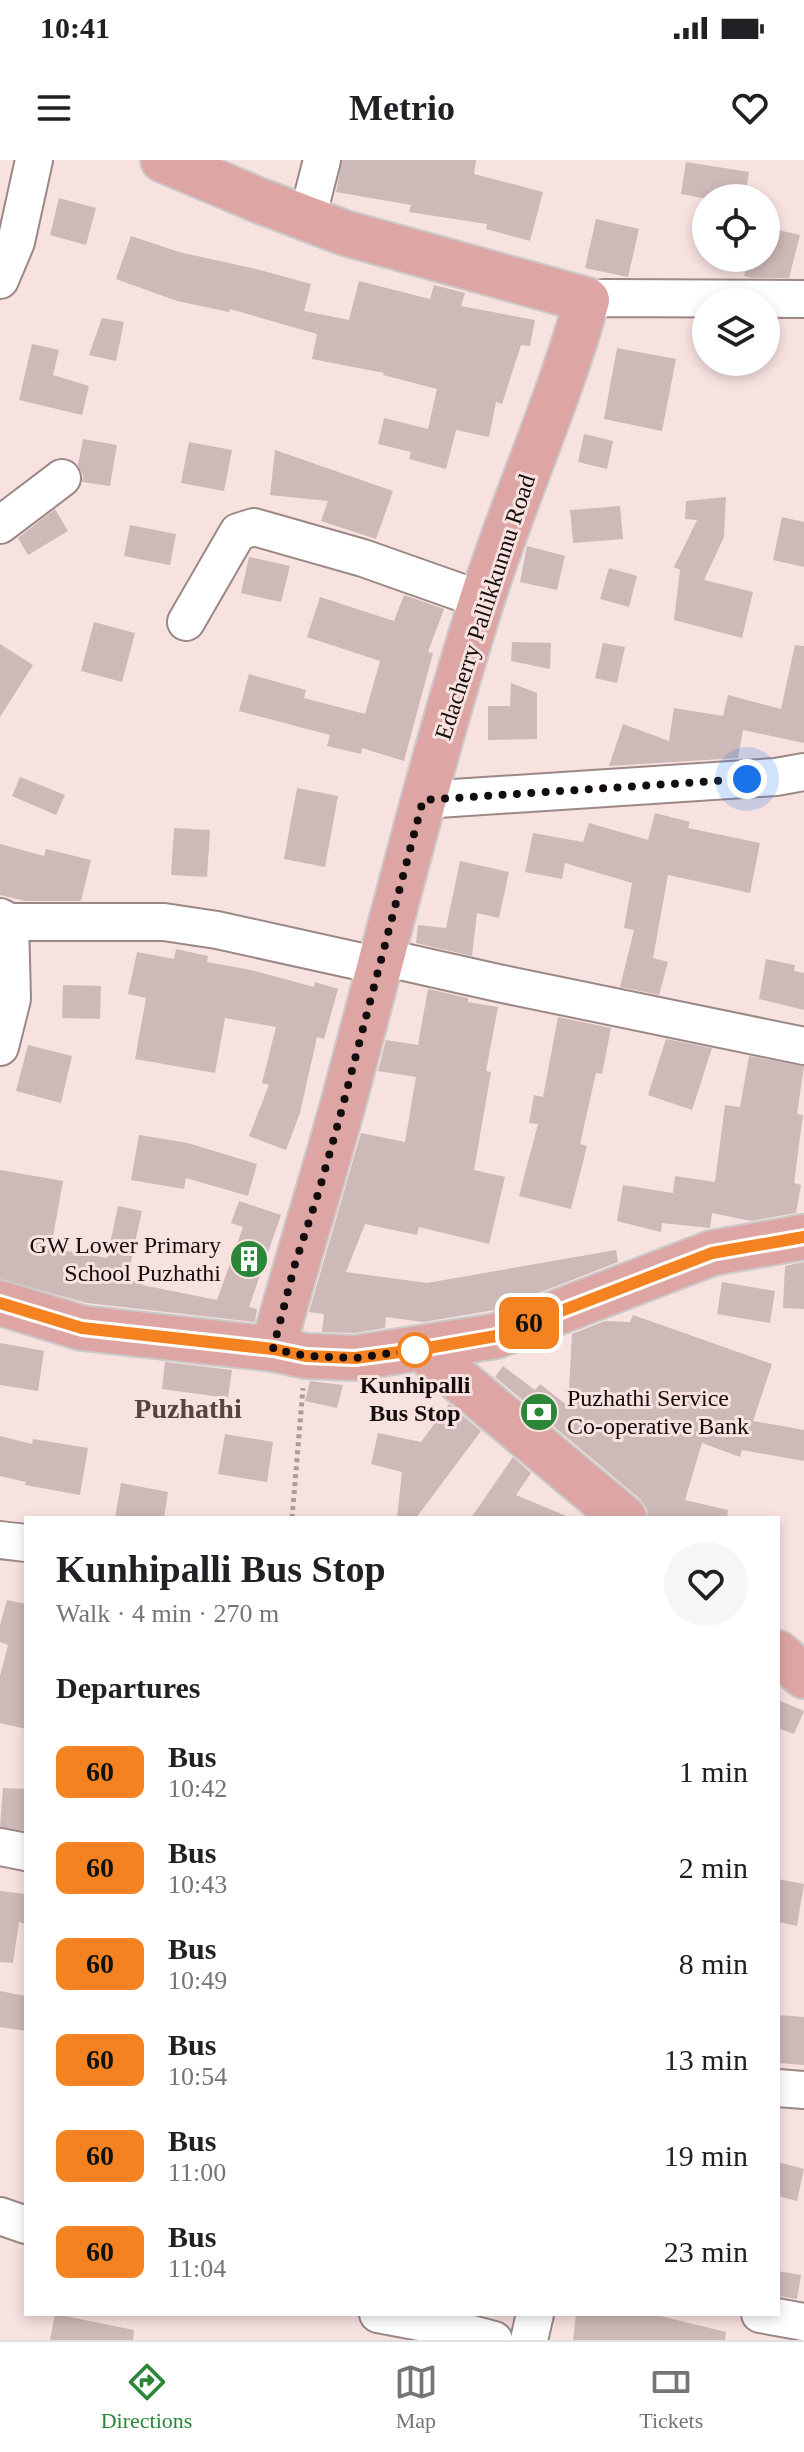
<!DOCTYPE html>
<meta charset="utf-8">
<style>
body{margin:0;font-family:"Times New Roman",serif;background:#f6f6f6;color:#202124;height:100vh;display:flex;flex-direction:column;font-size:30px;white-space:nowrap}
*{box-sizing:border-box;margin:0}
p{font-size:26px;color:#757577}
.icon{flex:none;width:44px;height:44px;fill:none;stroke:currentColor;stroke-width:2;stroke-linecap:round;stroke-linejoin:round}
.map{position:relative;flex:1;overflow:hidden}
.side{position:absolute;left:24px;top:1356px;width:756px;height:800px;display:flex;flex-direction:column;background:#fff;border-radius:0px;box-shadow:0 4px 12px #0003}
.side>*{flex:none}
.badge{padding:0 16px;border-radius:12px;font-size:28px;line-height:52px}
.fabs{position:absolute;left:692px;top:24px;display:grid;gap:16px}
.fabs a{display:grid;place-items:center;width:88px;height:88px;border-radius:50%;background:#fff;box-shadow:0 4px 12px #0003;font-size:40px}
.you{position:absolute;width:40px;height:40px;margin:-20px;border:6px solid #fff;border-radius:50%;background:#1a73e8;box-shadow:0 0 0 12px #1a73e833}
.map>.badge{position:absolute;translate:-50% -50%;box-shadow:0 0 0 4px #fff}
h2{padding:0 32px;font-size:30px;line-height:72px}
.round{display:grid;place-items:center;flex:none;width:84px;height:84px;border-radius:42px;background:#f6f6f6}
.summary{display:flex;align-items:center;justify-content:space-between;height:136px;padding:0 32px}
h1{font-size:38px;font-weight:600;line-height:60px}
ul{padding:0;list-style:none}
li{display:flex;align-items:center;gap:24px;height:96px;padding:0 32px}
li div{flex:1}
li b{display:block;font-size:30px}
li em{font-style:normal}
li .badge{min-width:88px;font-weight:700;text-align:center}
.status{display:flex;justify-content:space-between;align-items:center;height:56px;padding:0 40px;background:#fff;direction:ltr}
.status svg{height:22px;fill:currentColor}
header{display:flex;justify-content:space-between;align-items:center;height:104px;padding:0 32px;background:#fff;font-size:36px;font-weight:600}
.menu{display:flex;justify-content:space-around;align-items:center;height:112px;border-top:2px solid #e0e0e0;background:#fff;font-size:22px;color:#757577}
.menu a{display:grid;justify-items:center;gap:4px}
.menu .active{color:#2b8637}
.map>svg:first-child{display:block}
.building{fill:#cdb9b7}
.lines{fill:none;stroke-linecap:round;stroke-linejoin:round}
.minor-casing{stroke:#9b8886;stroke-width:40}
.major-casing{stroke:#cbcaca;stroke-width:48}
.path{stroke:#ab9b99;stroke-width:5;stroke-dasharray:4 4;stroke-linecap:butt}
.minor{stroke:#fff;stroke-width:36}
.major{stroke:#dda6a4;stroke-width:44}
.line-casing{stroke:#fff;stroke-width:18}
.line{stroke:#f58220;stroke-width:12}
.walk{stroke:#140d0d;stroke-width:8;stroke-dasharray:0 14.4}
.stop-dot{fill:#fff;stroke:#f58220;stroke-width:4}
.labels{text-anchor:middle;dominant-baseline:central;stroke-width:6;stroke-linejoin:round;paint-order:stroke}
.street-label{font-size:24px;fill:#140d0d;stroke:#f7e2e0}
.poi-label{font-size:24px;fill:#140d0d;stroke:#f7e2e0;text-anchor:end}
.stop-label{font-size:24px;font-weight:bold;fill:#140d0d;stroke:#f7e2e0}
.quarter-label{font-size:28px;font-weight:bold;fill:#544341;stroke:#f7e2e0}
</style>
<div class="status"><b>10:41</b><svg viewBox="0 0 49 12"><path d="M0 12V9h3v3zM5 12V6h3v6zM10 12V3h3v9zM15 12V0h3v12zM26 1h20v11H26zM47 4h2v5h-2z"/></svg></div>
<header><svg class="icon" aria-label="menu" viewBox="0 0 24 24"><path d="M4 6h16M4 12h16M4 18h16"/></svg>Metrio<svg class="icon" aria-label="heart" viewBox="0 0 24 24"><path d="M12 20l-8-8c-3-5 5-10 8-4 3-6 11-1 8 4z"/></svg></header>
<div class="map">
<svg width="804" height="2180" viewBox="0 0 804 2180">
<rect width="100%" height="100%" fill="#f7e2e0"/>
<g class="building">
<polygon points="342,0 476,0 474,14 543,32 530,81 486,69 487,64 409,52 411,45 336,32"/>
<polygon points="686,2 749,12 745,37 723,34 721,38 702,38 681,34"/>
<polygon points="59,38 96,48 86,85 50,75"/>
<polygon points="596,59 639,69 628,117 585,108"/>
<polygon points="766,67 800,75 789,118 752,118 744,116 748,98 766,98"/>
<polygon points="131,76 179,92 260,110 311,124 304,151 349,160 359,121 430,139 434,125 465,133 461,146 535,160 530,186 521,185 502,244 496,242 489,277 456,270 446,309 409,299 411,292 378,284 384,258 428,269 437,229 383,215 384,213 312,199 317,174 230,149 229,152 177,141 116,119"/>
<polygon points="102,158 124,162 116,201 89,195"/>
<polygon points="32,184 59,190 53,215 89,226 82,255 19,240"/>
<polygon points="617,188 676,199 662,271 604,259"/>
<polygon points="584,274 613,281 607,309 578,302"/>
<polygon points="83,279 117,285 110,326 82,322 83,315 78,305"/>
<polygon points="189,282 232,290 224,331 181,323"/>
<polygon points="275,290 393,331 376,379 321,361 328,341 270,335"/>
<polygon points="726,337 724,377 704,420 753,432 742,478 674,460 680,410 674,407 697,360 685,359 686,341"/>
<polygon points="620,346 623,379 573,383 570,350"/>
<polygon points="55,349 68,371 28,395 18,378"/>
<polygon points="782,357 804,362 804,407 773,400"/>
<polygon points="130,365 176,374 170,405 124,396"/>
<polygon points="527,386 565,396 557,430 520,422"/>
<polygon points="249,397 290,406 281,442 241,433"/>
<polygon points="609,408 637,416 629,447 600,439"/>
<polygon points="404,435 444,449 428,492 433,493 404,601 362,588 361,594 327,586 330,575 239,551 249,514 306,530 304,538 365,554 380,501 307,477 320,437 394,461"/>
<polygon points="94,462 135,473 122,522 81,511"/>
<polygon points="512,482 551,483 550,509 511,501"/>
<polygon points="603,483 625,487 617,523 595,518"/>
<polygon points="0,484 33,505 0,557"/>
<polygon points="795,485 804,486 804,583 743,570 738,598 609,606 623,564 669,581 674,548 723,556 728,535 781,549"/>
<polygon points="511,523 537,533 537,579 488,580 488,546 510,546"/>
<polygon points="20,617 65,635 56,655 12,636"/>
<polygon points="297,628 338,636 325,707 284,699"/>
<polygon points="655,653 690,662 688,668 760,683 750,733 668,715 653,798 668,802 659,835 620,827 634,770 624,768 632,723 565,703 562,719 525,712 533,673 583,682 589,663 648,680"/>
<polygon points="174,668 210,670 207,717 171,715"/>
<polygon points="0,684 44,696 46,689 91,700 81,741 26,741 0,735"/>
<polygon points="460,701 509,712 499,758 477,753 472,796 416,783 418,765 446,768"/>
<polygon points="176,789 208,796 207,802 251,810 314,827 315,822 338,829 324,879 317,877 300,953 286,990 249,976 269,925 262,923 276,867 225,858 215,913 135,899 146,838 128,834 137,792 174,799"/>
<polygon points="766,799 795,805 794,811 804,813 804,850 759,839"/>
<polygon points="63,825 101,826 100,859 62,858"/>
<polygon points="428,829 468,838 468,842 498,847 486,911 491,912 474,1010 505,1017 489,1084 419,1067 417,1075 365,1064 346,1112 427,1123 616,1090 618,1102 495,1150 423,1162 386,1157 385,1168 354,1173 322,1172 324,1154 309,1152 361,973 405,982 416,917 378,911 386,880 418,885"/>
<polygon points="558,857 611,868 602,914 596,913 580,984 587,986 571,1049 519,1036 538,964 529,963 534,935 543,937"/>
<polygon points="666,879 712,888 692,950 648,935"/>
<polygon points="28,885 72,896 61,943 16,931"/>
<polygon points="749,896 804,906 797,954 803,955 794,1023 801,1025 796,1053 751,1061 712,1053 710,1068 662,1063 661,1072 617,1061 623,1025 673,1033 675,1016 715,1022 725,945 740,947"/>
<polygon points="139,975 188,983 257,1004 248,1036 186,1018 184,1029 131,1020"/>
<polygon points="0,1010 63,1021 51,1088 107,1098 118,1046 142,1051 127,1120 143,1123 142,1125 217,1140 243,1067 231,1063 239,1041 281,1055 249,1147 257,1149 255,1162 87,1143 0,1119"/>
<polygon points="804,1102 804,1149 783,1148 785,1106"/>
<polygon points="722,1122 775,1131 770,1163 717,1154"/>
<polygon points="633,1155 772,1204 753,1261 804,1270 804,1301 742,1290 740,1297 702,1283 685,1340 728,1350 727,1358 648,1358 647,1349 640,1339 495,1217 503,1206 535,1230 540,1224 568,1246 572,1174 605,1161 630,1162"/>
<polygon points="0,1183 44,1191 38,1231 0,1225"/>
<polygon points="165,1202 232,1210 228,1238 162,1229"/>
<polygon points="310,1221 343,1225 337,1248 305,1241"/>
<polygon points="449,1244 481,1271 416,1358 397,1358 402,1312 371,1304 378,1273 421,1282"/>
<polygon points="225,1274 273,1282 267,1322 218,1314"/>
<polygon points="0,1276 32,1284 33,1279 88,1288 80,1335 25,1325 26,1322 0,1316"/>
<polygon points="513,1297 531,1313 516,1335 571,1358 471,1358"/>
<polygon points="121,1323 168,1332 164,1358 115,1358"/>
<polygon points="7,1440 26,1444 26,1569 0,1563 0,1516 8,1485 0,1482 0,1465"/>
<polygon points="778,1540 804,1551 794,1574 778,1568"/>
<polygon points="3,1628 26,1629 26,1671 0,1667"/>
<polygon points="778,1719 804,1724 797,1766 778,1762"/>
<polygon points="0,1731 26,1734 26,1764 19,1762 13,1803 0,1802"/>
<polygon points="0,1831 26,1836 26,1871 0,1867"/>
<polygon points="778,1855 804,1857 804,1905 778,1903"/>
<polygon points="778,2002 804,2009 797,2041 778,2036"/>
<polygon points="778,2111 801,2115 797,2139 778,2136"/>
<polygon points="55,2154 134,2170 133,2180 50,2180"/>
<polygon points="576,2154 652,2154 726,2172 725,2180 573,2180"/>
</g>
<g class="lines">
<defs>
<g id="minor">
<polyline points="307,59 322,0"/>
<polyline points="0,120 16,82 34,0"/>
<polyline points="587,140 604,138 804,139"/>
<polyline points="0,365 62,318"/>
<polyline points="186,462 238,372 254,367 363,398 482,440"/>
<polyline points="423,640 776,617 804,612"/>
<polyline points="0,757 10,762 12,839 0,887"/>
<polyline points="10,762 164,762 217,770 380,806"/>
<polyline points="382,797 498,823 804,886"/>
<polyline points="0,1380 26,1383"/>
<polyline points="0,1687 26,1692"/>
<polyline points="778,1928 804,1930"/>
<polyline points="0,2056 26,2065"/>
<polyline points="378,2154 441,2166 494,2180"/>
<polyline points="760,2154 804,2162"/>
<polyline points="529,2180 535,2154"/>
</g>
<g id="major">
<path d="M163,0L258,40L345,73L587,140C558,244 513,341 481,443C430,605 390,769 346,933C323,1019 296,1103 273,1189"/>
<polyline points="0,1143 82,1168 273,1189 306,1196 355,1198 496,1176 712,1093 804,1077"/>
<polyline points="422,1189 624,1358"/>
<polyline points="778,1493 804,1516"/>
</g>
</defs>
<use href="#minor" class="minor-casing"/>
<use href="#major" class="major-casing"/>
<polyline class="path" points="292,1358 303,1228"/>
<use href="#minor" class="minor"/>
<use href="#major" class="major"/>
</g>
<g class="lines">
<defs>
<polyline id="line" points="0,1143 82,1168 273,1189 306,1196 355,1198 422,1189 496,1176 712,1093 804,1077"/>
</defs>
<use href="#line" class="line-casing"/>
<use href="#line" class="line"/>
<polyline class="walk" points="415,1190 422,1189 355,1198 306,1196 273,1189 295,1104 319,1031 339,960 423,640 747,619"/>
</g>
<defs>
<symbol id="building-disc" viewBox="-11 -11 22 22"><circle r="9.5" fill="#2b8637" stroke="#f7e2e0"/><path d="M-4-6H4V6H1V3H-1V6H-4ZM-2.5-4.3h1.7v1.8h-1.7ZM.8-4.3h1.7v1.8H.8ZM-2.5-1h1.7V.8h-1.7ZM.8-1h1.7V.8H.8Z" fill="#fff"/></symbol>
<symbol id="bank-disc" viewBox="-11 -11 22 22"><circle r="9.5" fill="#2b8637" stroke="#f7e2e0"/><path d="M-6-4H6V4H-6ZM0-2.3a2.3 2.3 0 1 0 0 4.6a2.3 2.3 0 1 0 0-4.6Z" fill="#fff"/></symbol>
</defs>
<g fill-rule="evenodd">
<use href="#building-disc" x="227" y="1077" width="44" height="44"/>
<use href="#bank-disc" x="517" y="1230" width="44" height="44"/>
</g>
<circle class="stop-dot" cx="415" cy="1190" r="16"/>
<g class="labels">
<g class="street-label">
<text transform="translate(485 447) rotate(-72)">Edacherry Pallikkunnu Road</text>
</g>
<g class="poi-label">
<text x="221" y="1085">GW Lower Primary<tspan x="221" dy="28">School Puzhathi</tspan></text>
<text x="567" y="1238" text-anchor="start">Puzhathi Service<tspan x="567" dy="28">Co-operative Bank</tspan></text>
</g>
<g class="stop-label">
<text x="415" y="1225">Kunhipalli<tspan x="415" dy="28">Bus Stop</tspan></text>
</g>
<g class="quarter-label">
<text x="188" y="1248">Puzhathi</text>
</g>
</g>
</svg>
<div class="fabs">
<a><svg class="icon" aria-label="locate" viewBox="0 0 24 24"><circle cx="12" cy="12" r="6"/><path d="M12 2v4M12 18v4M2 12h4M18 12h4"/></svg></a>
<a><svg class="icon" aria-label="layers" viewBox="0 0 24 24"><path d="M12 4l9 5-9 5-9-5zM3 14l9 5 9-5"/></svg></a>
</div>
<div class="you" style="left:747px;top:619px"></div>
<b class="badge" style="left:529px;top:1163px;background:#f58220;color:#111">60</b>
<section class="side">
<div class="summary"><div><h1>Kunhipalli Bus Stop</h1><p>Walk · 4 min · 270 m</p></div><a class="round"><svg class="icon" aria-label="heart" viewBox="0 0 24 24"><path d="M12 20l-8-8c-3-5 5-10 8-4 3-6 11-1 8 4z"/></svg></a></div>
<h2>Departures</h2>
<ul>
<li><span class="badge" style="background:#f58220;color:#111">60</span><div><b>Bus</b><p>10:42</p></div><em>1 min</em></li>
<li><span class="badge" style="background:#f58220;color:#111">60</span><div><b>Bus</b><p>10:43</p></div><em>2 min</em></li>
<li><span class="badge" style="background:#f58220;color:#111">60</span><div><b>Bus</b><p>10:49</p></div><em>8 min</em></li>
<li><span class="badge" style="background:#f58220;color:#111">60</span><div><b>Bus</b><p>10:54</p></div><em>13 min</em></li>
<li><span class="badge" style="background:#f58220;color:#111">60</span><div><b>Bus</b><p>11:00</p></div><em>19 min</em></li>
<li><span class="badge" style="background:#f58220;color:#111">60</span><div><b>Bus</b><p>11:04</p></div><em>23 min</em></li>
</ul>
</section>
</div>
<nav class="menu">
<a class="active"><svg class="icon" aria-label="directions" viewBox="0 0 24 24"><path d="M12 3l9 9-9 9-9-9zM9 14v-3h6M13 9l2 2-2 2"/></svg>Directions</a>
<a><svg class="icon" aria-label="map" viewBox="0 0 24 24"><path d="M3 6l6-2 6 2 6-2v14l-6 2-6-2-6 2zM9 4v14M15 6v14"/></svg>Map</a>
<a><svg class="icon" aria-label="tickets" viewBox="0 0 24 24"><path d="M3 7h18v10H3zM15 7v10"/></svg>Tickets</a>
</nav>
